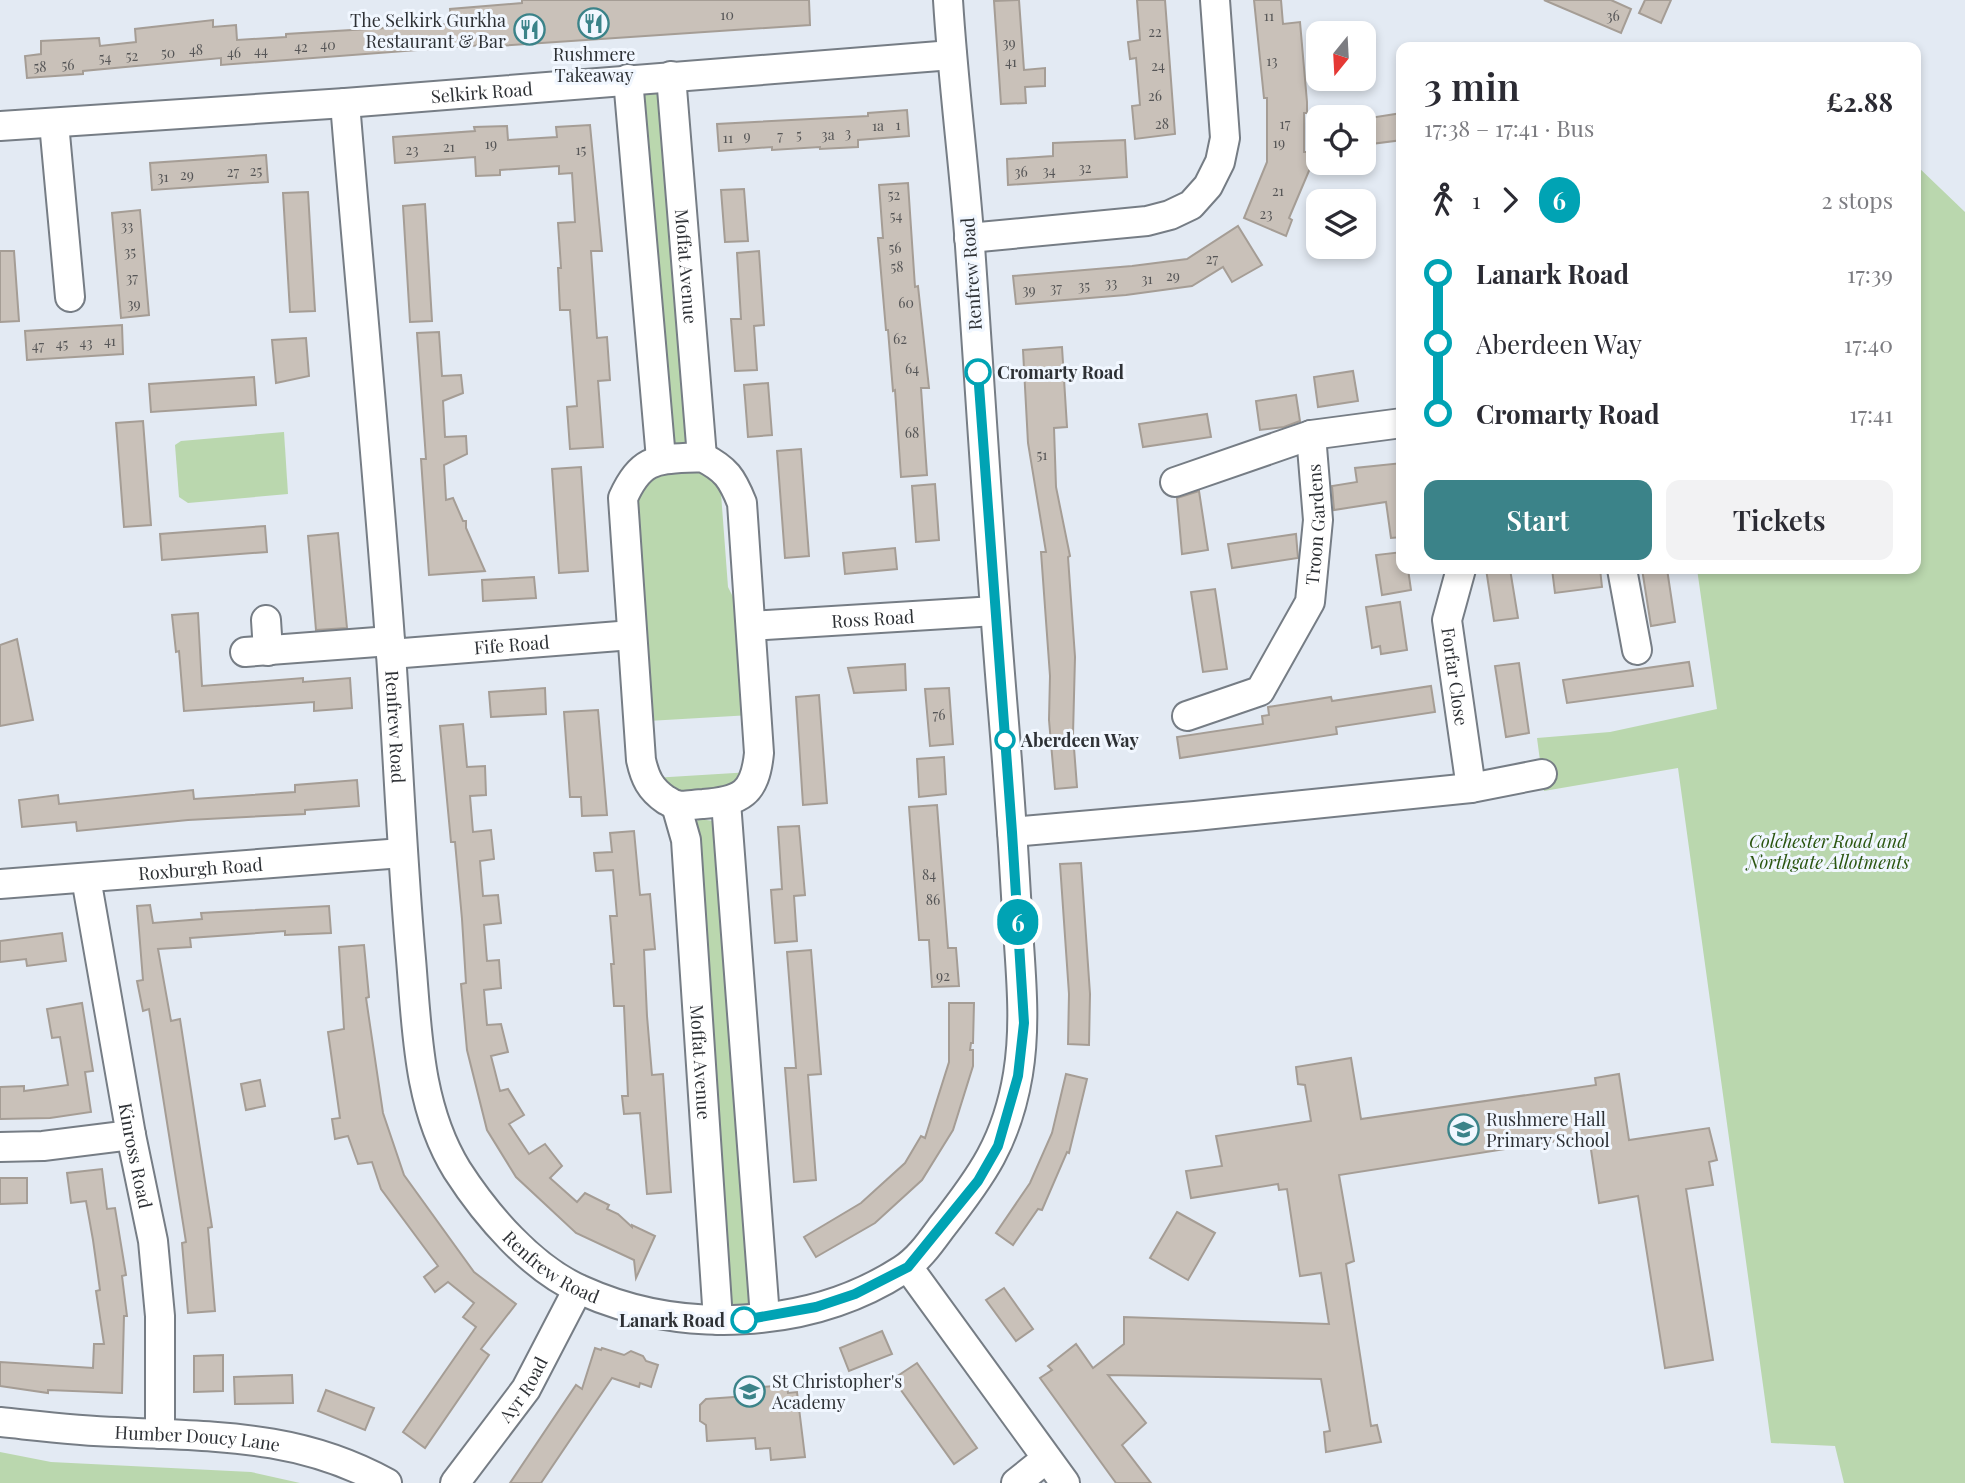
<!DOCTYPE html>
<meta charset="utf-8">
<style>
body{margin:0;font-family:"Playfair Display",serif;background:#f2f2f3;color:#2b2b33;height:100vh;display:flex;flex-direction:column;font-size:26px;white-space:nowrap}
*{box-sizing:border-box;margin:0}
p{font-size:23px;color:#7c7c81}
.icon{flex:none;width:38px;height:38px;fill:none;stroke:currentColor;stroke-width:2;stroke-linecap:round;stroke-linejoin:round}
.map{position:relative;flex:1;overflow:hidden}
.panel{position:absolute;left:1396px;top:42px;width:525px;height:532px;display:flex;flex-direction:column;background:#fff;border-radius:14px;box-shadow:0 4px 10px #0003}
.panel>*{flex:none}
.badge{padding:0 14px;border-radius:23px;font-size:24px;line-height:46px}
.needle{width:46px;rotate:198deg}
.fabs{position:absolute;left:1306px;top:21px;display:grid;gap:14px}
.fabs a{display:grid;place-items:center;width:70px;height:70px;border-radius:14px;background:#fff;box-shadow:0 4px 10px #0003;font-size:35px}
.map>.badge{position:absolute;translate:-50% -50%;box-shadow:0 0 0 4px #fff}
.legs{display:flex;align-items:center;gap:10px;height:77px;padding:0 28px;font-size:23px}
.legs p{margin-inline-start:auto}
.overview{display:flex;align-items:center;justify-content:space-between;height:119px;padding:0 28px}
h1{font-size:38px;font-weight:600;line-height:52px}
.cta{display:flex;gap:14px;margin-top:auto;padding:14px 28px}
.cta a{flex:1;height:80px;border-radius:14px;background:#3b8389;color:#fff;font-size:28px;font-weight:600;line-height:80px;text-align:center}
.cta a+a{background:#f2f2f3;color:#2b2b33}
ul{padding:0 28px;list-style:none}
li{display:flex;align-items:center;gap:24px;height:70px;font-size:26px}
li i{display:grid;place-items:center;width:10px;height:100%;margin:0 9px;background:currentColor}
li i::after{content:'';width:18px;height:18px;margin:-9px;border:5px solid;border-radius:50%;background:#fff}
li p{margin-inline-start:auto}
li:first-child i{background:linear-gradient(#0000 50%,currentColor 0)}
li:last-child i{background:linear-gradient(currentColor 50%,#0000 0)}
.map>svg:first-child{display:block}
.green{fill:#bad7ae}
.building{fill:#c9c1b9;stroke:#a59d95;stroke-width:2}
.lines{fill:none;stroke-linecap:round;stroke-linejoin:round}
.minor-casing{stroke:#767d85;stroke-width:32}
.minor{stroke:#fff;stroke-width:28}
.line-1-casing{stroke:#fff;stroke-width:16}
.line-1{stroke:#00a3b4;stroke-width:10}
.stop-1-dot{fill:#fff;stroke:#00a3b4;stroke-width:3.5}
.labels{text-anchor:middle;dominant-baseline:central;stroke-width:6;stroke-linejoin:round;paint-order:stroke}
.number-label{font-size:14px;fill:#555556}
.poi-label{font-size:18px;fill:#2e3135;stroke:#f1f7ff;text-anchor:start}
.street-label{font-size:18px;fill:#2e3135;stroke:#f1f7ff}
.stop-label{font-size:18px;font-weight:bold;fill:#2e3135;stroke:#f1f7ff;text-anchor:start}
.park-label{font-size:18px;font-style:italic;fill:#2a5510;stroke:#f1f7ff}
</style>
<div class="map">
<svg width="1965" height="1483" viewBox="0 0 1965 1483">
<rect width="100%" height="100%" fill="#e3eaf3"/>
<g class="green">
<polygon points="643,87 660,87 689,438 687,443 680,446 673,445"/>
<polygon points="1916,165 1965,212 1965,1483 1844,1483 1835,1446 1771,1443 1678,768 1544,791 1537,738 1610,732 1717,709 1697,569 1916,569"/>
<polygon points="284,432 288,494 188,503 179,497 175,445 181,441"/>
<polygon points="693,469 708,473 720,480 728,587 742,615 751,715 648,721 634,488 650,474"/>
<polygon points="751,772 738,789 674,796 653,778"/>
<polygon points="700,819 713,821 716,827 752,1305 737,1310 728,1304 695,822"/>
<polygon points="0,1452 51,1462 251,1472 300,1483 0,1483"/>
</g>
<g class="building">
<polygon points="522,0 809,0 810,25 483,47 483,45 221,65 221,58 83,71 83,74 27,78 25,56 41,54 41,41 99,38 100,46 136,42 135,29 213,20 213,27 236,25 237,40 286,37 286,34 451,24 450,9 522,3"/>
<polygon points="1019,0 1024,70 1045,68 1045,86 1025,87 1026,103 1001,104 994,1"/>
<polygon points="1137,0 1165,0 1175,134 1135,139 1132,106 1140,105 1136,58 1130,59 1128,42 1140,40"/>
<polygon points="1254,0 1281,0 1283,24 1300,22 1307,102 1307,113 1304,113 1304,152 1310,152 1311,166 1289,218 1292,220 1286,236 1244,218 1267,162 1267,98 1264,98"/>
<polygon points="1544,0 1611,0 1631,9 1621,33"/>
<polygon points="1645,0 1671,0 1661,23 1639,13"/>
<polygon points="907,110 909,136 858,140 858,147 820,149 820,147 772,150 772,147 719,151 717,124 868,116 868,113"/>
<polygon points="1402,113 1402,140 1363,145 1363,119"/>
<polygon points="590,125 602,251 591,251 597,338 607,337 610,380 598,381 603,447 570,449 567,407 577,406 570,310 560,310 558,268 561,268 558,223 575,222 572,173 559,174 559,166 500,170 500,175 476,176 475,157 395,163 393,137 475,131 474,127 507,126 508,140 557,137 556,127"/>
<polygon points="1125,140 1127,177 1008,185 1007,159 1053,156 1053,143"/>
<polygon points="266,155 268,182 152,190 150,163"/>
<polygon points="908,183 915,287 918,286 929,388 921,388 927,475 901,477 895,390 893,391 888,330 886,330 878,238 883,238 879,185"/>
<polygon points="744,189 748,241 725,242 721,190"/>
<polygon points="308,192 315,311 290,312 283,193"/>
<polygon points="425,204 432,321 410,322 403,206"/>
<polygon points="140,210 149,315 121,318 112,213"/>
<polygon points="1238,226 1262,265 1232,282 1223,267 1192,286 1126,295 1016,304 1013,276 1132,266 1187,259"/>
<polygon points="0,251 14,251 19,321 0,322"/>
<polygon points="759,251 764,325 754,326 757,370 735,371 731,319 741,319 737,253"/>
<polygon points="122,325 123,354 27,360 25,331"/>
<polygon points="439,332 442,376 461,375 463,393 443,401 445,437 466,436 467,454 444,465 446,500 453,498 463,521 466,521 466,528 485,571 429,575 421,459 426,459 417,333"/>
<polygon points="306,338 309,376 276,383 272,340"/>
<polygon points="1062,347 1067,427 1054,428 1056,487 1070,556 1068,557 1075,657 1073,735 1077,787 1055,789 1049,720 1050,676 1041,552 1046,552 1028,443 1023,350"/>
<polygon points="1353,371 1358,401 1318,407 1314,377"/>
<polygon points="254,377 256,405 151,412 149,384"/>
<polygon points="768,383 772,435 748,437 744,385"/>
<polygon points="1296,395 1300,421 1284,427 1260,430 1256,401"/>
<polygon points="1207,414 1211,437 1143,447 1139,424"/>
<polygon points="143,421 151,525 124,527 116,423"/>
<polygon points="801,449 809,556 785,558 777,451"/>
<polygon points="1402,463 1402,537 1391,538 1386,502 1334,510 1332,486 1357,482 1355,468"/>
<polygon points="581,467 588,571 559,573 552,469"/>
<polygon points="935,484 939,540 916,542 912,486"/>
<polygon points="1199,491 1208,550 1182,554 1177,498"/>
<polygon points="265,526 267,552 162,560 160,534"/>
<polygon points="338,533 347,628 316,630 308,536"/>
<polygon points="1296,534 1298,558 1232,568 1228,544"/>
<polygon points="895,548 897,569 845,574 843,553"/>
<polygon points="1402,552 1402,569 1408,569 1411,590 1382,595 1376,555"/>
<polygon points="1486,569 1510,569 1518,618 1494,621"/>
<polygon points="1552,569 1600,569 1602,587 1555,593"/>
<polygon points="1642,569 1667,569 1675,622 1651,626"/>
<polygon points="534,577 536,598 483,601 482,580"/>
<polygon points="1215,589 1227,669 1203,672 1191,592"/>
<polygon points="1400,602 1407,650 1381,654 1380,646 1372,648 1366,607"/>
<polygon points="198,613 202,686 303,678 303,682 350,678 352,708 314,711 314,702 184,711 179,651 176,652 172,615"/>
<polygon points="17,639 33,720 0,726 0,645"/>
<polygon points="1689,662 1693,686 1567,703 1563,680"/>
<polygon points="1519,663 1529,733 1506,737 1495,666"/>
<polygon points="905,664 906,690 854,693 848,668"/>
<polygon points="1431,686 1435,712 1336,727 1337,734 1180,758 1177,737 1263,724 1262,716 1269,715 1268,707 1331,697 1332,701"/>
<polygon points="545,688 546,714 491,717 489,692"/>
<polygon points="949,688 953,744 930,746 925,689"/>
<polygon points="819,695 827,803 803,805 796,697"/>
<polygon points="598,710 607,815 582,816 581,797 570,797 564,712"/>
<polygon points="463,724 467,767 485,766 486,795 470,796 473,832 491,830 494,859 480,861 483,896 498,895 501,923 484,925 487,961 499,960 501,988 484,990 487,1025 501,1024 508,1052 491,1056 500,1091 508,1089 524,1115 509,1124 529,1154 545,1144 562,1166 550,1178 577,1202 585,1193 609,1205 607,1209 618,1214 632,1227 632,1225 655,1236 636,1278 634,1260 576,1233 516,1177 487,1130 467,1050 461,984 466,983 462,919 455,842 451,842 440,726"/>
<polygon points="944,757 946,794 919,797 917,759"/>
<polygon points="357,780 359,806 305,810 305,814 188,820 77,831 76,822 22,827 19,800 58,795 59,804 193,790 194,799 295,792 295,785"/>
<polygon points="937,805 948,948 956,948 959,986 932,987 929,940 919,940 909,807"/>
<polygon points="799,826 805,895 794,896 797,941 775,943 771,890 782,889 778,827"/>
<polygon points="634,831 640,895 650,894 655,949 644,950 647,1016 652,1075 663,1074 671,1192 647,1194 640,1113 624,1114 622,1096 628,1096 624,1006 614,1006 611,964 614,964 610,916 617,916 613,870 596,871 594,853 612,852 610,833"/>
<polygon points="1081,863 1090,994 1089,1045 1068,1044 1069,994 1060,864"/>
<polygon points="150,905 153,923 202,919 201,913 329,906 331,933 285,935 285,931 190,938 191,947 158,949 171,1021 180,1019 212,1227 208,1228 215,1311 188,1313 182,1243 186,1242 149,1009 143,1011 137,981 143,980 137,906"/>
<polygon points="62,933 66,961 27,966 26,959 0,962 0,941"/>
<polygon points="364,945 369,997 366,998 383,1113 404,1175 474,1272 516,1304 481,1349 489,1355 425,1448 403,1432 476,1327 463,1317 474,1303 448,1282 435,1292 424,1277 438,1266 381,1189 372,1162 358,1164 348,1136 335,1139 332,1119 340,1118 328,1032 344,1029 339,947"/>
<polygon points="811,950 821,1074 808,1075 816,1180 794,1182 785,1068 796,1068 787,952"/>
<polygon points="82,1003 93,1071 85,1072 91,1112 50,1118 0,1119 0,1087 24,1086 24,1091 68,1085 60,1037 52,1038 47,1009"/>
<polygon points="949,1003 974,1003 973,1043 971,1043 970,1050 973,1050 973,1066 953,1130 922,1180 875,1223 816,1257 804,1237 861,1203 905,1163 921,1136 925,1138 949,1062"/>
<polygon points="1351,1058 1361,1119 1596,1085 1595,1078 1619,1074 1629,1140 1709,1128 1717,1160 1709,1162 1713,1185 1686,1189 1713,1360 1665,1368 1638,1196 1599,1203 1589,1136 1339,1175 1354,1261 1346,1264 1371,1426 1377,1425 1381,1442 1326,1452 1324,1432 1330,1431 1321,1379 1108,1375 1146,1423 1122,1445 1151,1483 1116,1483 1040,1378 1052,1370 1048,1366 1076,1344 1093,1368 1124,1344 1124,1317 1329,1324 1321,1273 1300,1276 1287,1189 1279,1190 1278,1184 1191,1198 1186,1171 1222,1166 1216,1136 1311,1121 1305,1085 1298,1084 1296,1067"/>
<polygon points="1066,1074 1087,1079 1069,1153 1067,1152 1042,1210 1038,1209 1013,1245 996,1233 1030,1183 1052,1133"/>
<polygon points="260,1080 265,1106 246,1110 241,1084"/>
<polygon points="102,1169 107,1209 115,1208 126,1275 122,1276 127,1316 124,1316 122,1393 48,1390 48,1393 0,1386 0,1362 93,1368 94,1344 104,1344 96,1291 100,1290 93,1240 86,1201 71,1203 67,1173"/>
<polygon points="0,1178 27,1178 27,1203 0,1204"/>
<polygon points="1177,1212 1215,1233 1188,1280 1150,1258"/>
<polygon points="1004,1288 1033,1329 1016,1341 986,1300"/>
<polygon points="882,1331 892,1354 849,1371 840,1348"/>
<polygon points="595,1348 601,1350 602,1348 624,1355 631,1351 643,1356 646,1361 658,1365 651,1387 640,1383 639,1387 612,1378 541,1483 510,1483 576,1385 582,1389"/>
<polygon points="223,1355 223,1391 194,1392 194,1356"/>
<polygon points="917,1363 977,1448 954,1464 893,1379"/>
<polygon points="292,1375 293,1403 235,1404 234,1377"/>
<polygon points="787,1385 788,1393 797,1392 805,1457 771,1460 770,1448 756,1449 755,1438 707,1441 706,1425 700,1421 700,1405 706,1399 762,1395 761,1387"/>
<polygon points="326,1390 374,1408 365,1430 318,1411"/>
</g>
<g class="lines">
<defs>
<g id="minor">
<path id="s1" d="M671,76L702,457"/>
<polyline points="628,79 661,459"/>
<path id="s2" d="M345,103C360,286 378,470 391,654C398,755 402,857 411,959C417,1030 418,1107 457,1170C486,1215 531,1268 581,1290C680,1335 809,1330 902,1270C918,1260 930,1243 941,1228C982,1176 1007,1141 1018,1074C1026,1025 1021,977 1018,929C1014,856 1009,783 1003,711C990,556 981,401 970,246C964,164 953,82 948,0"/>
<polyline points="54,123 70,297"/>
<path id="s3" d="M0,126L345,103L952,55"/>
<polyline points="969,238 1147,221 1170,215 1191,205 1208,186 1220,162 1225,138 1215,0"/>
<path d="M702,457C726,469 732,478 742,503L759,753C755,794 741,801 703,804C695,804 683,807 676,805C672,804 669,801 666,800C650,789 645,778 641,760L623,498C642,455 659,460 702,457Z"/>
<polyline points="1175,482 1311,435 1402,423"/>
<path id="s4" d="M1461,569L1447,620L1471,788"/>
<polyline points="1622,569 1637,650"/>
<polyline points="266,620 268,651"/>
<path id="s5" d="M751,626L995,611"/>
<polyline points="245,652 390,641"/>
<path id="s6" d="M391,654L632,635"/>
<path id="s7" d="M1187,716L1260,691L1310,602L1318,520L1311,435"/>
<polyline points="726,802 765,1317"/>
<path id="s8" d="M676,805L686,840L718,1320"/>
<polyline points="1012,832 1195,816 1471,788 1542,774"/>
<path id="s9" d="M86,878L131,1135L153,1241L160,1316V1434"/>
<path id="s10" d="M0,884L402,853"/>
<polyline points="0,1147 43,1146 131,1135"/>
<polyline points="908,1267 1065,1483"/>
<path id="s11" d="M0,1422C39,1426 78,1431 117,1432C216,1437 298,1434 387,1483"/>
<path id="s12" d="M455,1483L526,1389L578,1289"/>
<polyline points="1016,1483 1046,1459"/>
</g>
</defs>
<use href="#minor" class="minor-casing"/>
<use href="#minor" class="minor"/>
</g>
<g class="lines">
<defs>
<polyline id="line-1" points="744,1320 816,1307 855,1294 908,1267 978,1181 998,1146 1018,1076 1024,1023 1012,832 978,372"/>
</defs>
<use href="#line-1" class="line-1-casing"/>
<use href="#line-1" class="line-1"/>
</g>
<defs>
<symbol id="restaurant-ring" viewBox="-11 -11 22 22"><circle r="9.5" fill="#f1f7ff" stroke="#3b8389" stroke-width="1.5"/><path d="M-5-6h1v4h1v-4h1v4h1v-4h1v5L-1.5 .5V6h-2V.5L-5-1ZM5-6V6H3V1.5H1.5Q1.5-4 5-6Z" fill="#3b8389"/></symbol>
<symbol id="school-ring" viewBox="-11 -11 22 22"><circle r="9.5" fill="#f1f7ff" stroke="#3b8389" stroke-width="1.5"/><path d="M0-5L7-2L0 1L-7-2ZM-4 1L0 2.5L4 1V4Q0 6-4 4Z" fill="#3b8389"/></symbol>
</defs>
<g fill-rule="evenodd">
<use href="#restaurant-ring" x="576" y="6" width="35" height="35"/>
<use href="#restaurant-ring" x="512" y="12" width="35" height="35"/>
<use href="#school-ring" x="1446" y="1112" width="35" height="35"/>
<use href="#school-ring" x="732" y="1374" width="35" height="35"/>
</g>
<g class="stop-1-dot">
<circle cx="978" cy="372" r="12"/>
<circle cx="1005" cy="740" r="9"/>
<circle cx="744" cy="1320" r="12"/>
</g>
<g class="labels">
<g class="number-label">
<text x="727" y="14">10</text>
<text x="1269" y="15">11</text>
<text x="1613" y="15">36</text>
<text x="1155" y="31">22</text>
<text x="1009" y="42">39</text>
<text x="328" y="44">40</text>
<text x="301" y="46">42</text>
<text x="196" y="49">48</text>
<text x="261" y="50">44</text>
<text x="168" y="52">50</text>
<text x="234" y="52">46</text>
<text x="132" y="55">52</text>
<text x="105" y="57">54</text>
<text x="1272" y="60">13</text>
<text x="1011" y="61">41</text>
<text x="68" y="64">56</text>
<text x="1158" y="65">24</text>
<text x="40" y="66">58</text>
<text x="1155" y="95">26</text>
<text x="1162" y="123">28</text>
<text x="1285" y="123">17</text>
<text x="898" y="124">1</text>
<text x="878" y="125">1a</text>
<text x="848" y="132">3</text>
<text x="799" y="134">5</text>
<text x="828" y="134">3a</text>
<text x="747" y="135">9</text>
<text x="780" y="135">7</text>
<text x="728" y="137">11</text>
<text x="1279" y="142">19</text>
<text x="491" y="143">19</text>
<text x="449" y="146">21</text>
<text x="412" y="149">23</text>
<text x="581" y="149">15</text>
<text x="1085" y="167">32</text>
<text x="256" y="170">25</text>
<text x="1049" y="170">34</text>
<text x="233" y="171">27</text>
<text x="1021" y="171">36</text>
<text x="187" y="174">29</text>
<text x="163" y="176">31</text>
<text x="1278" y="190">21</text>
<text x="894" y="194">52</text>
<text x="1266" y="213">23</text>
<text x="896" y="215">54</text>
<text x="127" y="225">33</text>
<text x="895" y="247">56</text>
<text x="130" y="251">35</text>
<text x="1212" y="258">27</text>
<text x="897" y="266">58</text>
<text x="1173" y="275">29</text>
<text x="132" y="277">37</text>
<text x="1147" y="278">31</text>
<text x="1111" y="282">33</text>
<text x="1084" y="285">35</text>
<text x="1056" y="287">37</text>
<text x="1029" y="289">39</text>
<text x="906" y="302">60</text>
<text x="134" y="303">39</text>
<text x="900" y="338">62</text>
<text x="110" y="340">41</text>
<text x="86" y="342">43</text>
<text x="62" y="343">45</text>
<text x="38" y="345">47</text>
<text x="912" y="368">64</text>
<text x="912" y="432">68</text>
<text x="1042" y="454">51</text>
<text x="939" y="714">76</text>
<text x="929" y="874">84</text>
<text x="933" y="899">86</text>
<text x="943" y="975">92</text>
</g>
<g class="poi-label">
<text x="506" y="20" text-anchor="end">The Selkirk Gurkha<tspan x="506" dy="21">Restaurant &amp; Bar</tspan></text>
<text x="594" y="54" text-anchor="middle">Rushmere<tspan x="594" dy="21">Takeaway</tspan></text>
<text x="1486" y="1119">Rushmere Hall<tspan x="1486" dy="21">Primary School</tspan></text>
<text x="772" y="1381">St Christopher's<tspan x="772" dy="21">Academy</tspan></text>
</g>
<g class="street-label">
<text stroke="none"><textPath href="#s3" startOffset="483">Selkirk Road</textPath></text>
<text stroke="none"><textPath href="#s1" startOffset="191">Moffat Avenue</textPath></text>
<text transform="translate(971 274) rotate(-94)">Renfrew Road</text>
<text stroke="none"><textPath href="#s7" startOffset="257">Troon Gardens</textPath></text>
<text stroke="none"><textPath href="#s5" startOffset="122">Ross Road</textPath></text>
<text stroke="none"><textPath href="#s6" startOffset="121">Fife Road</textPath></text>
<text stroke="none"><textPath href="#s4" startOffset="110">Forfar Close</textPath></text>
<text stroke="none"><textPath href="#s2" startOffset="626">Renfrew Road</textPath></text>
<text stroke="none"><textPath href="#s10" startOffset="201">Roxburgh Road</textPath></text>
<text stroke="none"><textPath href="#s8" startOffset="259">Moffat Avenue</textPath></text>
<text stroke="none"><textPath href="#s9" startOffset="282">Kinross Road</textPath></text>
<text stroke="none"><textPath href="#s2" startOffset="1214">Renfrew Road</textPath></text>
<text stroke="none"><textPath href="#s12" startOffset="116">Ayr Road</textPath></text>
<text stroke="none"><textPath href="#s11" startOffset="198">Humber Doucy Lane</textPath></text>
</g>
<g class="stop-label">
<text x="997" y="372">Cromarty Road</text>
<text x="1021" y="740">Aberdeen Way</text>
<text x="725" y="1320" text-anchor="end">Lanark Road</text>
</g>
<g class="park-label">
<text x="1828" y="841">Colchester Road and<tspan x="1828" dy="21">Northgate Allotments</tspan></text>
</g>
</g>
</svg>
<div class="fabs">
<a><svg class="needle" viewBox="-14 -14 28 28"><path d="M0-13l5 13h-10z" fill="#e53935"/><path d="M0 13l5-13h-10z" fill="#7c7c81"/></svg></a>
<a><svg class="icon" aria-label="locate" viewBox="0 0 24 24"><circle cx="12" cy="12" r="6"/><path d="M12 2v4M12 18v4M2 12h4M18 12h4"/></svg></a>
<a><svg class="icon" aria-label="layers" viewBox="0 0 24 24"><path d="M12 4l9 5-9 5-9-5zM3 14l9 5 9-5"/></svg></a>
</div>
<b class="badge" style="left:1018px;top:922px;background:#00a3b4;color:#fff">6</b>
<section class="panel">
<div class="overview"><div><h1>3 min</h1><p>17:38 – 17:41 · Bus</p></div><b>£2.88</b></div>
<div class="legs"><svg class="icon" aria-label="walk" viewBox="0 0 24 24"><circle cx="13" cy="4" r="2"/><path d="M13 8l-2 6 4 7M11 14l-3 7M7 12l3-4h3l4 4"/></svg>1<svg class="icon" aria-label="forward" viewBox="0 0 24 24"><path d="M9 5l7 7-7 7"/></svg><b class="badge" style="background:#00a3b4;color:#fff">6</b><p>2 stops</p></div>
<ul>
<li><i style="color:#00a3b4"></i><b>Lanark Road</b><p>17:39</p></li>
<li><i style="color:#00a3b4"></i><span>Aberdeen Way</span><p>17:40</p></li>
<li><i style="color:#00a3b4"></i><b>Cromarty Road</b><p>17:41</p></li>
</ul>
<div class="cta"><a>Start</a><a>Tickets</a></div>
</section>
</div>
